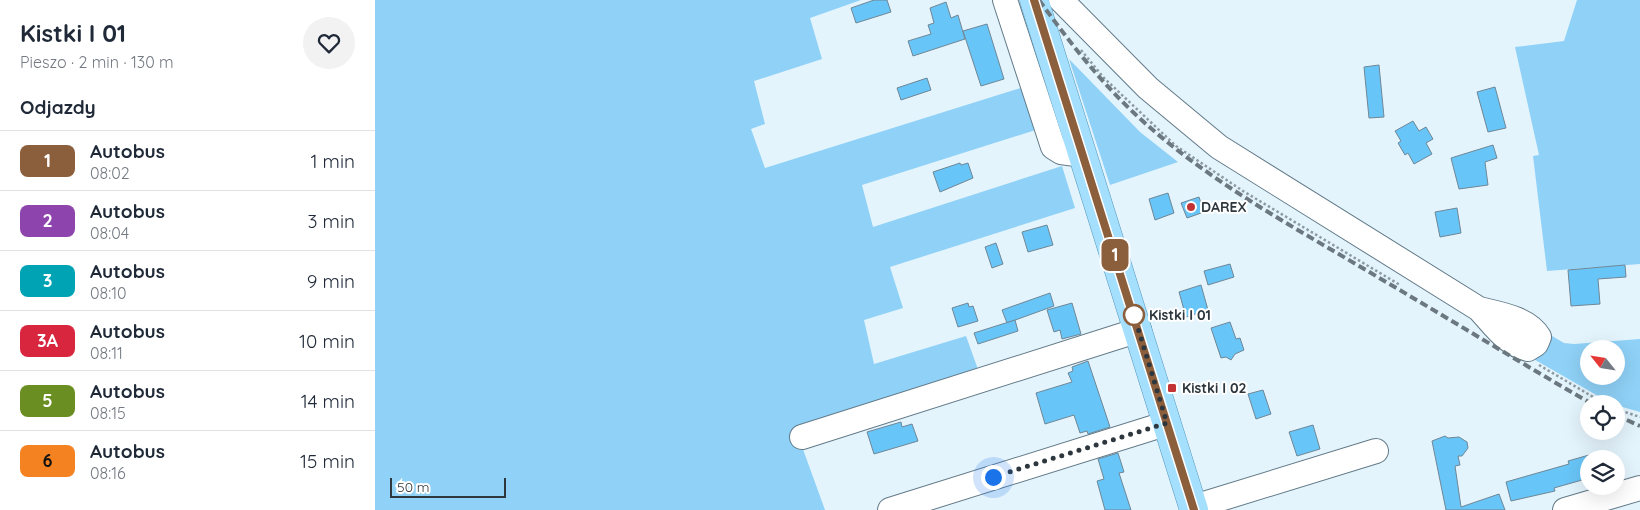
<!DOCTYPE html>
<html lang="pl">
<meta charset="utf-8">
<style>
body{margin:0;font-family:Quicksand,sans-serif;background:#f2f2f3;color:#1f2937;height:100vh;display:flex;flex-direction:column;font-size:19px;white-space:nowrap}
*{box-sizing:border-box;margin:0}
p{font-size:16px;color:#747a83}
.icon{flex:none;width:28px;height:28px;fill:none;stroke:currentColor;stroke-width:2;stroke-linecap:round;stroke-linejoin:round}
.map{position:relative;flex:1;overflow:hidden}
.sheet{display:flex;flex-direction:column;background:#fff;width:375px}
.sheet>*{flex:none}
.badge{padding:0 10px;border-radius:8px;font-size:18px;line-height:32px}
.needle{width:32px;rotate:300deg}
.buttons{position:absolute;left:1205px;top:340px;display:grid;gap:10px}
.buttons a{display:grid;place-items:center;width:45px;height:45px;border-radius:50%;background:#fff;box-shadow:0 5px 20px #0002;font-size:25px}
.scale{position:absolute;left:15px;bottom:12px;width:116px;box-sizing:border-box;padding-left:5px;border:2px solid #2d373d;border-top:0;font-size:14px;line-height:18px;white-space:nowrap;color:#2d373d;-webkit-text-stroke:4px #fff;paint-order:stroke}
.you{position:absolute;width:25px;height:25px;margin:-12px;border:4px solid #fff;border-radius:50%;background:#1a73e8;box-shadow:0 0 0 8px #1a73e833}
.map>.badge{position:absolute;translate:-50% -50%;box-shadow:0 0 0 2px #fff}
h2{padding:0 20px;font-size:19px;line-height:45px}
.round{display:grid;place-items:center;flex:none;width:52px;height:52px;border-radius:26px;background:#f2f2f3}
.head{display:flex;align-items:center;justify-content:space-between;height:85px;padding:0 20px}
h1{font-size:24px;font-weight:700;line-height:38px}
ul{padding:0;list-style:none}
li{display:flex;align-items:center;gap:15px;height:60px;padding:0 20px;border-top:1px solid #e0e1e3}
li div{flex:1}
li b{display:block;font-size:19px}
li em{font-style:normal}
li .badge{min-width:55px;font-weight:700;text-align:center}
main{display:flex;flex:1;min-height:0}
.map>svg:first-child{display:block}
.green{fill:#8fd1f7;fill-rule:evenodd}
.building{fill:#68c5f7;stroke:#6f8796}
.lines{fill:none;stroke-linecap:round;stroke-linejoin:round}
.minor-casing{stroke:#627a88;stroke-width:26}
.major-casing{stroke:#5396ba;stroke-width:29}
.path{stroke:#8d9aa2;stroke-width:2.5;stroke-dasharray:2.5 2.5;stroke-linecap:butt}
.minor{stroke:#fff;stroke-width:24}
.major{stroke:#a4dffe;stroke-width:28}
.rail{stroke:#6c787f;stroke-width:4;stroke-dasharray:8 4;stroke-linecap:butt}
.line-casing{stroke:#fff;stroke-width:11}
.line{stroke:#8b5e3c;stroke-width:8}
.walk{stroke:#2d373d;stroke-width:5;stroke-dasharray:0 9}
.poi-dot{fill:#c23335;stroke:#fff;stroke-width:2}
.stop-dot{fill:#fff;stroke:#8b5e3c;stroke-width:2.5}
.labels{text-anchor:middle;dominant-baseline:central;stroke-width:4;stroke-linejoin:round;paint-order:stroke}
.poi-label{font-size:14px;font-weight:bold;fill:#2d373d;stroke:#fff;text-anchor:start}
.stop-label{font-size:14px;font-weight:bold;fill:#2d373d;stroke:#fff;text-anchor:start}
</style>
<main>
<section class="sheet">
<div class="head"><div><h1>Kistki I 01</h1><p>Pieszo · 2 min · 130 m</p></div><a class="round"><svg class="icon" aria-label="heart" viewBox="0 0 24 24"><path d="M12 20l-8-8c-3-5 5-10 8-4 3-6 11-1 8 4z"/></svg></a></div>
<h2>Odjazdy</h2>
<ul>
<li><span class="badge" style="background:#8b5e3c;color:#fff">1</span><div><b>Autobus</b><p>08:02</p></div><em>1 min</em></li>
<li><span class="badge" style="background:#8e44ad;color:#fff">2</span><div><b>Autobus</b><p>08:04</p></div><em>3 min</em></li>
<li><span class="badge" style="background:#00a3b4;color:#fff">3</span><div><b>Autobus</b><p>08:10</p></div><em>9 min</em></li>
<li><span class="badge" style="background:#d7263d;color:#fff">3A</span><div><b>Autobus</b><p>08:11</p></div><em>10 min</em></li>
<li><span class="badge" style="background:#6b8e23;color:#fff">5</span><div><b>Autobus</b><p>08:15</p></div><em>14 min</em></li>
<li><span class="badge" style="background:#f58220;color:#111">6</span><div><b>Autobus</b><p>08:16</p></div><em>15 min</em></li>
</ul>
</section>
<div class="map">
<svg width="1265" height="510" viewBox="0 0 1265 510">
<rect width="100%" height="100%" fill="#e4f4fd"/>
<g class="green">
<polygon points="0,0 486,0 435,18 447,59 379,81 390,124 376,129 390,168 652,86 667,128 487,185 498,227 687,166 700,208 515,267 528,308 489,320 499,364 591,336 605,375 425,441 450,510 0,510"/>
<polygon points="1202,0 1265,0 1265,264 1172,271 1158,156 1164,155 1140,47 1189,41"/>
<polygon points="694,59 765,132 803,162 735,185"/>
<path d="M1172,333L1189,343L1199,344L1265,339V412L1237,404L1155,357ZM1214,349H1241V376H1214Z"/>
</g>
<g class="building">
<polygon points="499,0 512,0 516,12 481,23 476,8"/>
<polygon points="571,2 576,18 583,15 590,39 538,56 533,41 556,34 553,25 559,23 555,8"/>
<polygon points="612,24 629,79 606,86 588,31"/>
<polygon points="1004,65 1009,117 994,118 989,67"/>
<polygon points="552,78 556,90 526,100 522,88"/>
<polygon points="1120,87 1131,128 1113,132 1102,92"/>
<polygon points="1038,121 1044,131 1051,127 1058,139 1051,143 1057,154 1039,164 1033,153 1030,155 1023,143 1026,141 1020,131"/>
<polygon points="1118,145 1122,158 1110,162 1113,185 1084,189 1076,158"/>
<polygon points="585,163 586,165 593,163 598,178 565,192 558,172"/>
<polygon points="793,193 799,213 780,220 774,199"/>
<polygon points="824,197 829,212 812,218 806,203"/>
<polygon points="1082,208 1086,233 1065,237 1060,212"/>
<polygon points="672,225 678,245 653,252 647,232"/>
<polygon points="621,243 628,264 617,268 610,247"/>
<polygon points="855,264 859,277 833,285 829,271"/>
<polygon points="1250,265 1251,277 1223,279 1225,304 1196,306 1193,270"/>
<polygon points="826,285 833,310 811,317 804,292"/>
<polygon points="675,293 679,306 632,323 627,310"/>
<polygon points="593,303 594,307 598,306 603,321 583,327 577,308"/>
<polygon points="697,303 706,334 687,339 685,330 679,332 672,310"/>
<polygon points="640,320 643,331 603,344 599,333"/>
<polygon points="855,322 861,339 865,338 869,350 860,354 856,360 851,357 846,358 836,328"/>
<polygon points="713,361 735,427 713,434 712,431 705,433 699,415 670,424 661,393 697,382 693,373 698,371 697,367"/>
<polygon points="888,390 896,414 881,419 873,394"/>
<polygon points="526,422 527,427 537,424 543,441 499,454 492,432"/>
<polygon points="938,425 945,449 922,456 914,432"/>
<polygon points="1070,436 1073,438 1084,437 1092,442 1093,448 1087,456 1083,456 1085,465 1080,466 1086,507 1124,494 1130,510 1071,510 1057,441"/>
<polygon points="743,453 749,472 744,473 756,510 730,510 722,481 729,479 723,459"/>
<polygon points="1214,455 1214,478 1179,488 1180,491 1136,501 1131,482 1194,464 1193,461"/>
</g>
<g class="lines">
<defs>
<g id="minor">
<polyline points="630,0 678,147 686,152 708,155"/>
<path d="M686,0L773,88L844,147L1104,309C1119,325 1131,344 1153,349L1161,344L1164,337C1153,318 1124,314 1104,309"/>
<polyline points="427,437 764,330"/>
<polyline points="819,507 1001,451"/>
<polyline points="515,510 793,423"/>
<polyline points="1190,510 1265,488"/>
</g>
<polyline id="major" points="659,0 819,510"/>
</defs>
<use href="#minor" class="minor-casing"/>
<use href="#major" class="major-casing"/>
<g class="path">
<polyline points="706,50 729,78 801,146 868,191 1025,285"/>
<polyline points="1164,365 1230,404"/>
<polyline points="1241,409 1265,417"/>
</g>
<use href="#minor" class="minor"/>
<use href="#major" class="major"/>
<g class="rail">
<path d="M664,0C693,40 723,79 759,113C831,181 921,228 1006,279C1076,320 1146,363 1217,404"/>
<polyline points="1241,415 1265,426"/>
</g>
</g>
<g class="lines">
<defs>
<polyline id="line" points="659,0 819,510"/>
</defs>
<use href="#line" class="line-casing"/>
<use href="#line" class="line"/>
<polyline class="walk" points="618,477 792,423 759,315"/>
</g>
<g class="poi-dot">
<circle cx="816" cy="207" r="5"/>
<rect x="792" y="383" width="10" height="10" rx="2.5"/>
</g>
<circle class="stop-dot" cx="759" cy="315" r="10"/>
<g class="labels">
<g class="poi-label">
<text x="826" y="207">DAREX</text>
<text x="807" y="388">Kistki I 02</text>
</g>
<g class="stop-label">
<text x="774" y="315">Kistki I 01</text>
</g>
</g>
</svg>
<div class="buttons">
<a><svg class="needle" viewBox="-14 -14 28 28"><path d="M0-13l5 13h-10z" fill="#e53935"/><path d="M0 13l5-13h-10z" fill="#747a83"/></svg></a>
<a><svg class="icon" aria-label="locate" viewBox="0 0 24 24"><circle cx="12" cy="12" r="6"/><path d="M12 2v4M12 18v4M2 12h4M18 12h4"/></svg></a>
<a><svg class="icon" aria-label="layers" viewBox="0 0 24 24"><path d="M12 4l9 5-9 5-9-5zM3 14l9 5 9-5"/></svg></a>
</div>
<div class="scale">50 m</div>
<div class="you" style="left:618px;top:477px"></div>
<b class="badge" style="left:740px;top:255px;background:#8b5e3c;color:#fff">1</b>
</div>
</main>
